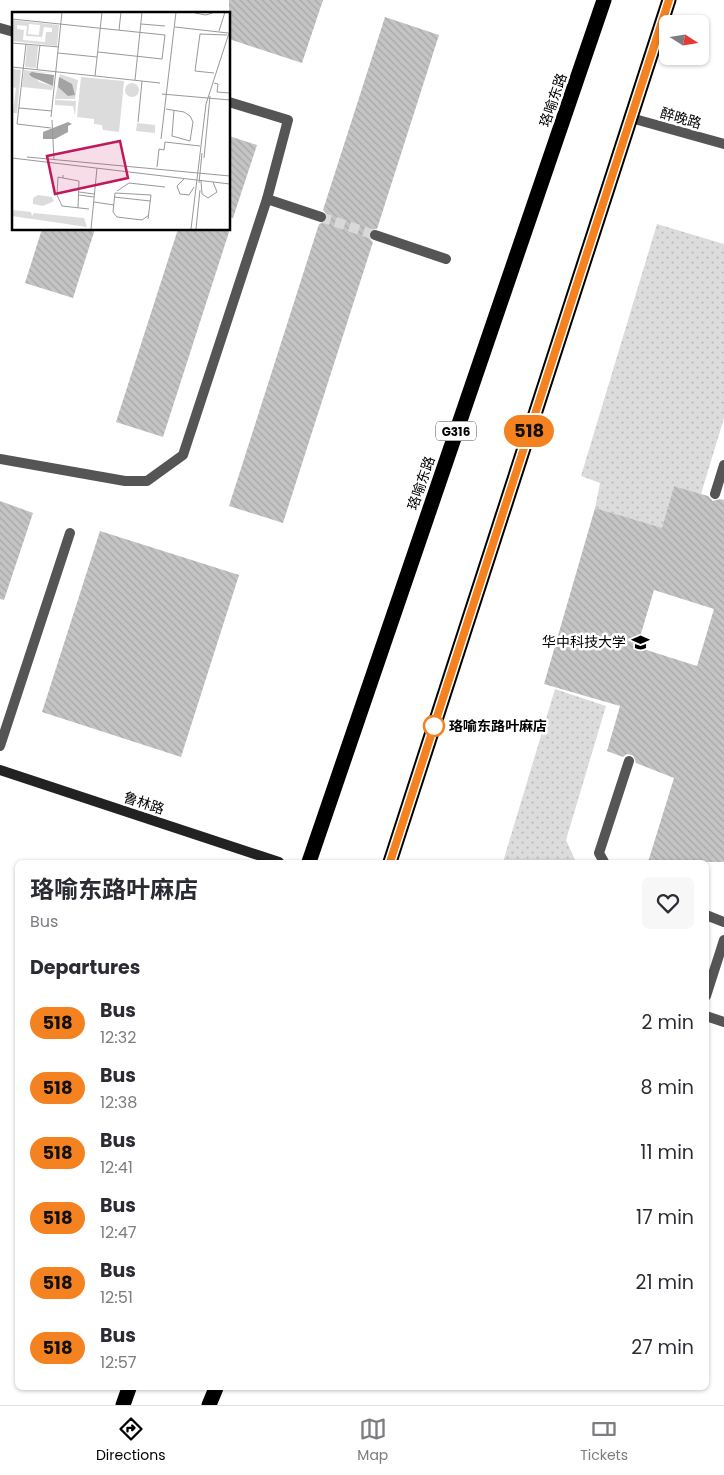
<!DOCTYPE html>
<meta charset="utf-8">
<style>
body{margin:0;font-family:Poppins,"Noto Sans SC",sans-serif;background:#f7f7f7;color:#2b2b33;height:100vh;display:flex;flex-direction:column;font-size:19px;white-space:nowrap}
*{box-sizing:border-box;margin:0}
p{font-size:16px;color:#7c7c81}
.icon{flex:none;width:28px;height:28px;fill:none;stroke:currentColor;stroke-width:2;stroke-linecap:round;stroke-linejoin:round}
.map{position:relative;flex:1;overflow:hidden}
.drawer{position:absolute;left:15px;top:860px;width:694px;height:530px;display:flex;flex-direction:column;background:#fff;border-radius:8px;box-shadow:0 1px 4px #0004}
.drawer>*{flex:none}
.badge{padding:0 10px;border-radius:16px;font-size:18px;line-height:32px}
.needle{width:32px;rotate:102deg}
.buttons{position:absolute;left:659px;top:15px;display:grid;gap:10px}
.buttons a{display:grid;place-items:center;width:50px;height:50px;border-radius:8px;background:#fff;box-shadow:0 1px 4px #0004;font-size:25px}
.map>.badge{position:absolute;translate:-50% -50%;box-shadow:0 0 0 2px #fff}
h2{padding:0 15px;font-size:19px;line-height:45px}
.round{display:grid;place-items:center;flex:none;width:52px;height:52px;border-radius:8px;background:#f7f7f7}
.headline{display:flex;align-items:center;justify-content:space-between;height:85px;padding:0 15px}
h1{font-size:24px;font-weight:700;line-height:38px}
ul{padding:0;list-style:none}
li{display:flex;align-items:center;gap:15px;height:65px;padding:0 15px}
li div{flex:1}
li b{display:block;font-size:19px}
li em{font-style:normal}
li .badge{min-width:55px;font-weight:700;text-align:center}
.tabs{display:flex;justify-content:space-around;align-items:center;height:70px;border-top:1px solid #e1e1e2;background:#fff;font-size:14px;color:#7c7c81}
.tabs a{display:grid;justify-items:center;gap:2px}
.tabs .selected{color:#000}
.map>svg:first-child{display:block}
.grass{fill:url(#grass-dots)}
.building{fill:url(#building-back-hatch);fill-rule:evenodd}
.lines{fill:none;stroke-linecap:round;stroke-linejoin:round}
.street-tunnel{stroke:#d9d9d9;stroke-width:10;stroke-dasharray:10 5;stroke-linecap:butt}
.lane{stroke:#555;stroke-width:10}
.street{stroke:#555;stroke-width:10}
.secondary{stroke:#222;stroke-width:10}
.highway{stroke:#000;stroke-width:15}
.line-casing{stroke:#fff;stroke-width:11}
.line{stroke:#f58220;stroke-width:8}
.stop-dot{fill:#fff;stroke:#f58220;stroke-width:2.5}
.labels{text-anchor:middle;dominant-baseline:central;stroke-width:5;stroke-linejoin:round;paint-order:stroke}
.shield{fill:#fff;stroke:#4c4c4c;stroke-width:1}
.shield-label{font-size:12px;font-weight:bold;fill:#000}
.street-label{font-size:14px;fill:#000;stroke:#fff}
.poi-label{font-size:14px;fill:#000;stroke:#fff;text-anchor:end}
.stop-label{font-size:14px;font-weight:bold;fill:#000;stroke:#fff;text-anchor:start}
.inset-road{fill:none;stroke:#999;stroke-width:1}
.view{fill:#c2185b;fill-opacity:0.15;stroke:#c2185b;stroke-width:2.5}
.inset-edge{fill:none;stroke:#000;stroke-width:2.5}
</style>
<div class="map">
<svg width="724" height="1405" viewBox="0 0 724 1405">
<defs>
<pattern id="grass-dots" width="8" height="8" patternUnits="userSpaceOnUse" patternTransform="scale(1.25)"><rect width="8" height="8" fill="#dcdcdc"/><path d="M2 2h.1M6 6h.1" fill="none" stroke="#bbb" stroke-width="1.8" stroke-linecap="round"/></pattern>
<pattern id="building-back-hatch" width="6" height="6" patternUnits="userSpaceOnUse" patternTransform="scale(1.25)"><rect width="6" height="6" fill="#c4c4c4"/><path d="M-1 5l2 2M0 0l6 6M5-1l2 2" fill="none" stroke="#a7a7a7"/></pattern>
</defs>
<rect width="100%" height="100%" fill="#fff"/>
<g class="grass">
<polygon points="657,224 724,244 724,418 701,494 674,486 662,529 595,508 600,483 581,476"/>
<polygon points="555,689 606,706 566,840 576,862 503,862"/>
</g>
<g class="building">
<polygon points="229,0 323,0 302,63 229,39"/>
<polygon points="385,17 439,35 377,229 371,230 368,233 370,239 373,242 283,523 229,506 319,224 325,222 328,219 326,213 323,210"/>
<polygon points="229,136 257,145 233,218 229,217"/>
<polygon points="42,229 95,229 73,298 25,283"/>
<polygon points="178,229 230,229 163,437 116,422"/>
<path d="M674,486L708,496L713,501L720,499L724,500V862H648L674,778L636,763L634,757L632,755L627,754L623,757L607,751L620,706L544,684L595,508L662,528ZM654,590L714,609L697,666L637,647Z"/>
<polygon points="0,501 33,513 4,600 0,599"/>
<polygon points="100,531 239,575 181,757 42,712"/>
</g>
<g class="lines">
<polyline class="street-tunnel" points="321,217 375,235"/>
<g class="lane">
<polyline points="715,494 724,465"/>
<polyline points="0,746 70,533"/>
<polyline points="604,862 599,853 629,761"/>
<polyline points="706,915 724,922"/>
<polyline points="706,996 724,940"/>
<polyline points="706,1016 724,1022"/>
</g>
<g class="street">
<polyline points="0,28 14,32"/>
<polyline points="229,102 288,120 267,199"/>
<polyline points="631,118 724,144"/>
<polyline points="375,235 446,259"/>
<polyline points="0,459 125,481 147,481 183,455 267,199 321,217"/>
</g>
<polyline class="secondary" points="0,770 279,862"/>
<g class="highway">
<polyline points="309,862 604,0"/>
<polyline points="390,862 669,0"/>
<polyline points="123,1405 129,1388"/>
<polyline points="209,1405 216,1388"/>
</g>
</g>
<g class="lines">
<defs>
<polyline id="line" points="390,862 669,0"/>
</defs>
<use href="#line" class="line-casing"/>
<use href="#line" class="line"/>
</g>
<defs>
<symbol id="university-bare" viewBox="-9 -9 18 18"><path d="M0-5L7-2L0 1L-7-2ZM-4 1L0 2.5L4 1V4Q0 6-4 4Z" fill="#000" stroke="#fff" stroke-width="2.5" paint-order="stroke"/></symbol>
</defs>
<g fill-rule="evenodd">
<use href="#university-bare" x="628" y="630" width="25" height="25"/>
</g>
<circle class="stop-dot" cx="434" cy="726" r="10"/>
<g class="labels">
<rect class="shield" x="436" y="421.5" width="40" height="19" rx="4"/>
<g class="shield-label">
<text x="456" y="431">G316</text>
</g>
<g class="street-label">
<text transform="translate(553 100) rotate(-71)">珞喻东路</text>
<text transform="translate(681 118) rotate(16)">醉晚路</text>
<text transform="translate(421 483) rotate(-71)">珞喻东路</text>
<text transform="translate(144 803) rotate(18)">鲁林路</text>
</g>
<g class="poi-label">
<text x="626" y="642">华中科技大学</text>
</g>
<g class="stop-label">
<text x="449" y="726">珞喻东路叶麻店</text>
</g>
</g>
<g transform="translate(12 12)">
<rect width="218" height="218" fill="#fff"/>
<path d="M43,88L64,89L63,104L61,94L43,93ZM26,183L40,185L42,189L31,194L21,192V186ZM0,198L19,200L20,204L22,201L72,206L75,215L0,204Z" fill="#dcdcdc"/>
<path d="M0,8L47,13L45,34L0,29ZM17,12L28,13L27,23L16,22ZM5,13L15,14L14,24L30,25L32,15L40,16V20H34L33,30L11,28L12,18L5,17ZM0,57L9,58L5,101H1L4,76L0,75ZM12,58L42,61L20,60L27,70L41,74L40,78L10,75Z" fill="#dcdcdc" fill-rule="evenodd"/>
<path d="M15,33L26,34L24,56L13,55ZM48,62L66,68L63,87H43ZM69,65L112,69L107,120L91,118L90,113L82,112V107L65,105ZM113 78a7 7 0 1 1 14 0a7 7 0 1 1-14 0ZM125,111L143,113V121L124,119Z" fill="#dcdcdc"/>
<path d="M20,60L42,63L41,74L20,65L17,62ZM47,65L60,72L63,83L56,84L46,75ZM56,110L60,112L56,114V120L43,127H31V120Z" fill="#a3a3a3"/>
<path class="inset-road" d="M183,1L194,3L203,0M0,7L153,23L150,47L86,40M129,12L153,14M163,15L216,21M107,18L109,0M207,19L213,0M0,31L47,35M14,32L5,112L39,116M46,41L85,45M0,55L148,71M25,57L28,33M202,61L183,59L188,22L215,23M83,64L90,0M123,68L130,0M202,71L206,72L205,80L218,81M150,82L218,88M7,96L40,99M154,97L172,100L178,104L181,110L178,129L160,124L162,98M39,105L50,0M40,108L42,148M126,110L130,69M149,127L164,0M15,145L218,164M0,146L218,172M192,146L198,84M145,155L147,137L152,138L153,130L188,134M51,163V166L67,169L66,196M51,166L46,165L45,183L50,194L77,197M172,167L165,174L168,182L177,183L182,175M189,169L190,182L196,186L205,180L201,170M187,171L190,141M105,179L117,171L153,175M67,180L82,182M67,183L82,185M102,185L138,189M82,190L102,193M136,207L139,183L103,181L101,200L105,205L130,208L137,203M79,217L85,156M179,217L194,92L218,18M184,217L188,178"/>
<path class="view" d="M108,129L116,166L43,182L35,144Z"/>
<rect width="218" height="218" class="inset-edge"/>
</g>
</svg>
<div class="buttons">
<a><svg class="needle" viewBox="-14 -14 28 28"><path d="M0-13l5 13h-10z" fill="#e53935"/><path d="M0 13l5-13h-10z" fill="#7c7c81"/></svg></a>
</div>
<b class="badge" style="left:529px;top:431px;background:#f58220;color:#111">518</b>
<section class="drawer">
<div class="headline"><div><h1>珞喻东路叶麻店</h1><p>Bus</p></div><a class="round"><svg class="icon" aria-label="heart" viewBox="0 0 24 24"><path d="M12 20l-8-8c-3-5 5-10 8-4 3-6 11-1 8 4z"/></svg></a></div>
<h2>Departures</h2>
<ul>
<li><span class="badge" style="background:#f58220;color:#111">518</span><div><b>Bus</b><p>12:32</p></div><em>2 min</em></li>
<li><span class="badge" style="background:#f58220;color:#111">518</span><div><b>Bus</b><p>12:38</p></div><em>8 min</em></li>
<li><span class="badge" style="background:#f58220;color:#111">518</span><div><b>Bus</b><p>12:41</p></div><em>11 min</em></li>
<li><span class="badge" style="background:#f58220;color:#111">518</span><div><b>Bus</b><p>12:47</p></div><em>17 min</em></li>
<li><span class="badge" style="background:#f58220;color:#111">518</span><div><b>Bus</b><p>12:51</p></div><em>21 min</em></li>
<li><span class="badge" style="background:#f58220;color:#111">518</span><div><b>Bus</b><p>12:57</p></div><em>27 min</em></li>
</ul>
</section>
</div>
<nav class="tabs">
<a class="selected"><svg class="icon" aria-label="directions" viewBox="0 0 24 24"><path d="M12 3l9 9-9 9-9-9zM9 14v-3h6M13 9l2 2-2 2"/></svg>Directions</a>
<a><svg class="icon" aria-label="map" viewBox="0 0 24 24"><path d="M3 6l6-2 6 2 6-2v14l-6 2-6-2-6 2zM9 4v14M15 6v14"/></svg>Map</a>
<a><svg class="icon" aria-label="tickets" viewBox="0 0 24 24"><path d="M3 7h18v10H3zM15 7v10"/></svg>Tickets</a>
</nav>
